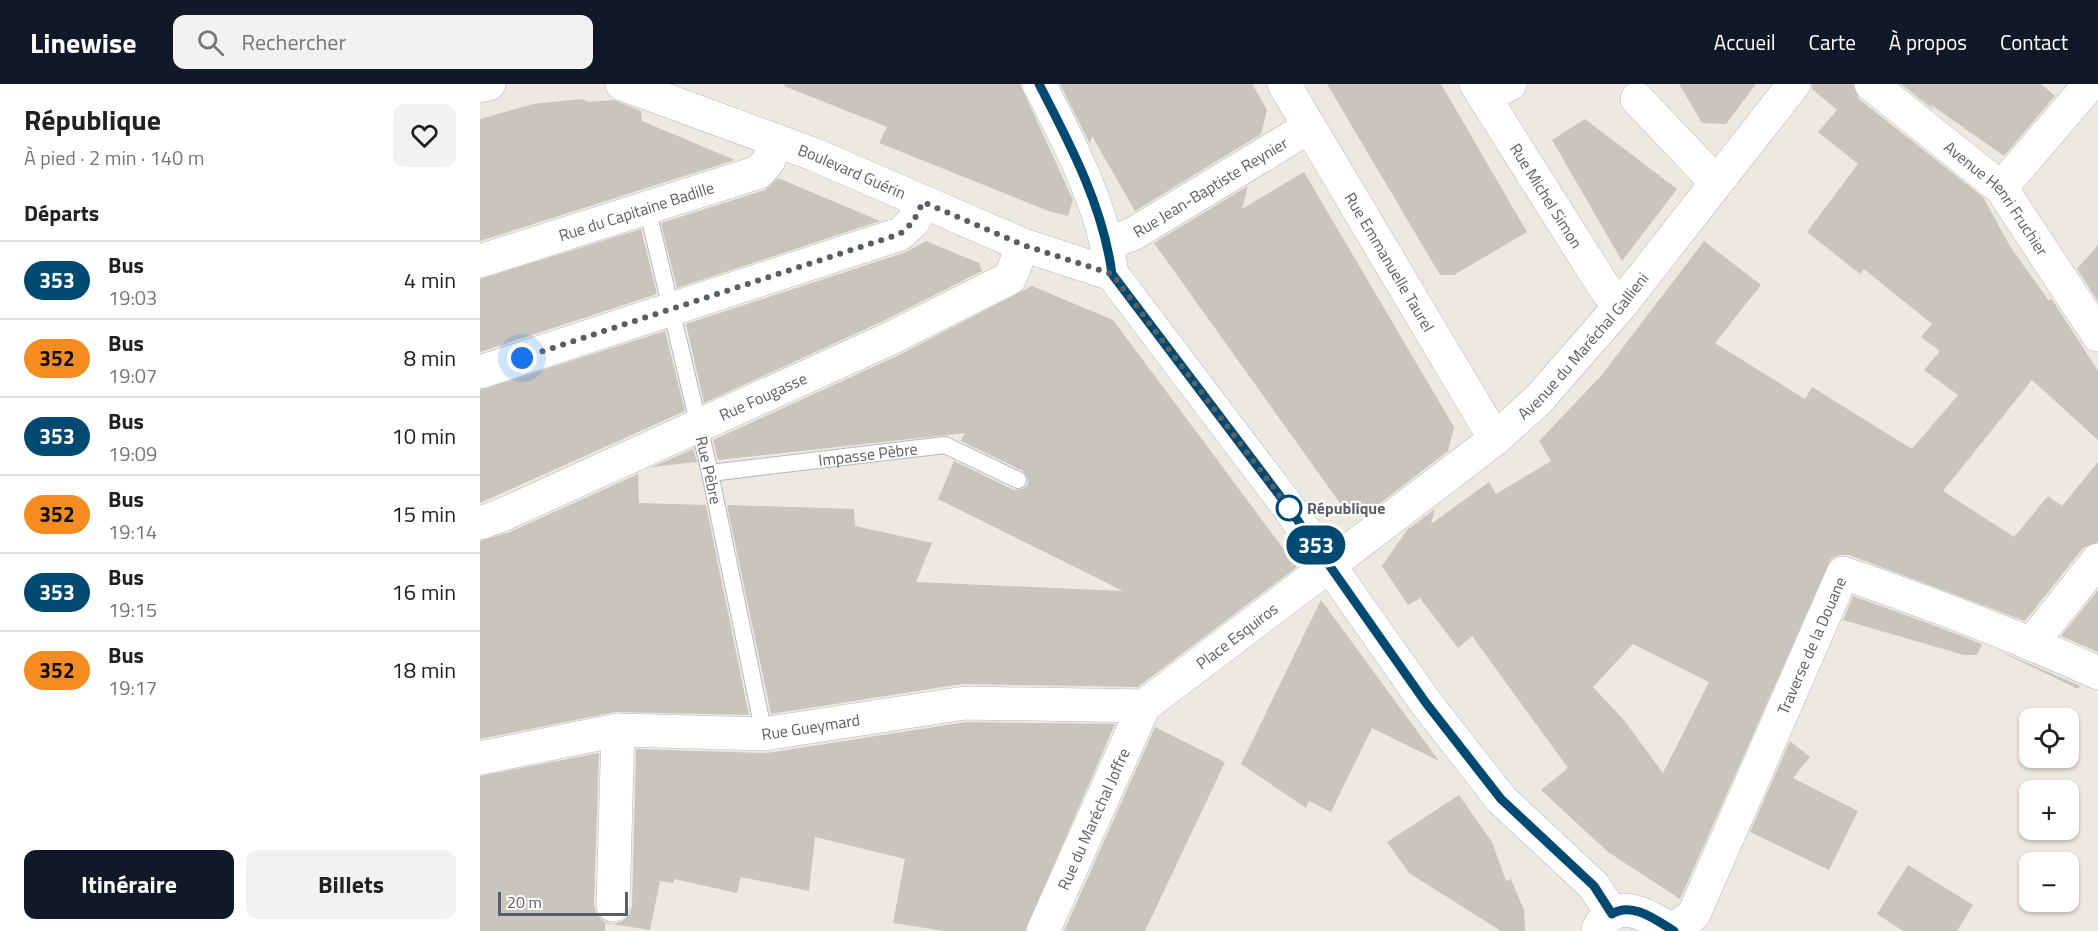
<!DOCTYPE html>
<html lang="fr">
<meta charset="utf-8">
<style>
body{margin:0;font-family:"Titillium Web",sans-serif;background:#f2f2f2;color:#202124;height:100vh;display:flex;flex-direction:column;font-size:22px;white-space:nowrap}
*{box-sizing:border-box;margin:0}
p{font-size:20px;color:#757577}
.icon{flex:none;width:33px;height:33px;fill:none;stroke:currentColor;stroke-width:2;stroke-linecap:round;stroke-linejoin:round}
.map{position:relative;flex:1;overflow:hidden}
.drawer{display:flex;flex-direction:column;background:#fff;width:480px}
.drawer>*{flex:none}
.badge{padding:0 12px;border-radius:20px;font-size:21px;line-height:39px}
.controls{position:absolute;left:1539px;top:624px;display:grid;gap:12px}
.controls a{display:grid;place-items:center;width:60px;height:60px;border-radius:12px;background:#fff;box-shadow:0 2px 4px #0004;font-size:30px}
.scale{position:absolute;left:18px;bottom:15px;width:130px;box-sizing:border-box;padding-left:6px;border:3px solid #595e63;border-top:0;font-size:16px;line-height:21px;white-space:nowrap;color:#595e63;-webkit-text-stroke:4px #fff;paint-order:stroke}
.you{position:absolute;width:30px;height:30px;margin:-15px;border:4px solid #fff;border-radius:50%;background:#1a73e8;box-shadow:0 0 0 9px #1a73e833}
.map>.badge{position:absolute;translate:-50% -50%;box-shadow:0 0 0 3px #fff}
h2{padding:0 24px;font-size:22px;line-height:54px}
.round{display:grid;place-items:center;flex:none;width:63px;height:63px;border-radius:12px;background:#f2f2f2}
.headline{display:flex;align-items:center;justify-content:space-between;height:102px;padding:0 24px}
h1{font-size:28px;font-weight:700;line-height:45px}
.cta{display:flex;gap:12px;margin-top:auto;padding:12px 24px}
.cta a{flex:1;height:69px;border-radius:12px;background:#111827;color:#fff;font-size:24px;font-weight:700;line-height:69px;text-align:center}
.cta a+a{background:#f2f2f2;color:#202124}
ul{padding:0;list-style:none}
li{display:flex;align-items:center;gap:18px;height:78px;padding:0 24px;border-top:2px solid #e0e0e0}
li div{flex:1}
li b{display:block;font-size:22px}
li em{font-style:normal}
li .badge{min-width:66px;font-weight:700;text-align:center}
header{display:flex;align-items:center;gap:36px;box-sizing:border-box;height:84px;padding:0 30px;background:#111827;color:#fff}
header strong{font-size:28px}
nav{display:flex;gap:33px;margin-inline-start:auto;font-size:21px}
.search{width:420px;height:54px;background:#f2f2f2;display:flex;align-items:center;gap:15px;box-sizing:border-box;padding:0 21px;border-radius:12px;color:#757577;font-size:22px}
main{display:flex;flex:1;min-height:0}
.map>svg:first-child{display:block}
.building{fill:#c9c4bd;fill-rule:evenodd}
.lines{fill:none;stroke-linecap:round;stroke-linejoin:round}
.lane-casing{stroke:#b4b8bd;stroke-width:18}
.street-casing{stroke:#b4b8bd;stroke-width:34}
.secondary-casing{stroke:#b4b9bf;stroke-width:34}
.lane{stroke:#fff;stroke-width:16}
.street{stroke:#fff;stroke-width:33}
.secondary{stroke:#fff;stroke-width:33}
.line-casing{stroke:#fff;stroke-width:14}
.line{stroke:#004a72;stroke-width:9}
.walk{stroke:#595e63;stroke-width:6;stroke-dasharray:0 10.8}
.stop-dot{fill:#fff;stroke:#004a72;stroke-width:3}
.labels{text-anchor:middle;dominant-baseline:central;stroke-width:4.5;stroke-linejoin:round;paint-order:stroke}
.street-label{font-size:16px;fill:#595e63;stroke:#fff}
.stop-label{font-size:16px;font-weight:bold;fill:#595e63;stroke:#fff;text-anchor:start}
</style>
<header>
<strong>Linewise</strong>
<div class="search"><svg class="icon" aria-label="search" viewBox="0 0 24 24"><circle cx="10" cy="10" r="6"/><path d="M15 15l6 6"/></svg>Rechercher</div>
<nav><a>Accueil</a><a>Carte</a><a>À propos</a><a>Contact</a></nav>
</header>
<main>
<section class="drawer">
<div class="headline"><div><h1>République</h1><p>À pied · 2 min · 140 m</p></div><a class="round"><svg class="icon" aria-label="heart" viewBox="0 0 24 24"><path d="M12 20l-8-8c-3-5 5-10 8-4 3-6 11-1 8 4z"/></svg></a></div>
<h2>Départs</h2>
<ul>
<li><span class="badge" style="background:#004a72;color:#fff">353</span><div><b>Bus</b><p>19:03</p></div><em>4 min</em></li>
<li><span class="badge" style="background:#f68b1f;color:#111">352</span><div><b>Bus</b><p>19:07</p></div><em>8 min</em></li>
<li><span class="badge" style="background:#004a72;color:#fff">353</span><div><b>Bus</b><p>19:09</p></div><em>10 min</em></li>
<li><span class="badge" style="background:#f68b1f;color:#111">352</span><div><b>Bus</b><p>19:14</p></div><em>15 min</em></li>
<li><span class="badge" style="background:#004a72;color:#fff">353</span><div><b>Bus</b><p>19:15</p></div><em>16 min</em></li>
<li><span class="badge" style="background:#f68b1f;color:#111">352</span><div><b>Bus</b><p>19:17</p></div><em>18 min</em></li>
</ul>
<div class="cta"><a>Itinéraire</a><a>Billets</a></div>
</section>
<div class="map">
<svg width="1618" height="847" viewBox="0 0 1618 847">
<rect width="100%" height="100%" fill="#eee9e0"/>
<g class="building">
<polygon points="305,0 540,0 593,116 588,132 571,128 399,59 407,43 304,2"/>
<polygon points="580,0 772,0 787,26 781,50 655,127 612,52 610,60"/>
<polygon points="847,0 961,0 1047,148 974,191 960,191"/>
<polygon points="1199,0 1276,0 1246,40 1222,39"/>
<path d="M1332,0H1373L1379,15L1503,113L1531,164L1569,217L1571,214L1618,287V356L1552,296L1463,407L1534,453L1568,412L1582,422L1618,378V458L1603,464L1545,537L1369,471H1359L1351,475L1200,815L1128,768L1061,706L1088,684L992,552L978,564L940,514L928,521L902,482L927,446L955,425L951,440L1009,398L1016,410L1071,377L1059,357L1121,292L1224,157L1281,201L1235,259L1325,315L1332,303L1432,365L1478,311L1444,286L1460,267L1441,253L1452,240L1384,185L1380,190L1327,148L1378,80L1338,48L1357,26L1332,5ZM1153,560L1229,598L1183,689L1144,636L1113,603Z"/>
<polygon points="1421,0 1561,0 1575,12 1524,72 1450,20 1454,26"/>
<polygon points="102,15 109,18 134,16 161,27 162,37 255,76 0,157 0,35 53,20"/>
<polygon points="1105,35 1197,105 1142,177 1072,56"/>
<polygon points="824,88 974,343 968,367 890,427 862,422 674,159 768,102 762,125"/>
<polygon points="298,94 400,137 197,204 181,139 285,106"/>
<polygon points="161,145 177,210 0,268 0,195"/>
<polygon points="446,157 499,179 502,187 401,238 224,319 206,240 426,168"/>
<polygon points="1618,161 1618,217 1597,185"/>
<polygon points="552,202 633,236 817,483 658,603 482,600 291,630 247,421 374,425 375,442 452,459 436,498 643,507 458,415 474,377 534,406 543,405 548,400 548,395 543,387 481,357 485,349 238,376 233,356 417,272"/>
<polygon points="185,247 205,327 0,419 0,306"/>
<polygon points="213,365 217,378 172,383"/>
<polygon points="158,390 159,419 226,421 269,631 135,628 0,655 0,457 30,448"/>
<polygon points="1618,506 1618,568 1581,552"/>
<polygon points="1373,512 1453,541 1502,560 1497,571 1484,571 1363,536"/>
<polygon points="841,516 959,677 892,644 851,728 829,717 826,724 761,680"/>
<polygon points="1515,565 1548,579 1600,602 1598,605"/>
<polygon points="486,638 635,640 545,847 464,847 413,839 425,775 335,753 329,807 261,793 257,809 194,795 193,799 180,797 170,846 125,839 125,847 0,847 0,692 119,669 114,820 116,829 123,837 133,840 141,838 149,831 152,822 156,665 287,669"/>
<polygon points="675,643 745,678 665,847 584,847"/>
<polygon points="1310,657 1330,673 1313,694 1378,727 1349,786 1270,748"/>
<polygon points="979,711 1012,758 1026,797 1031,795 1044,826 1045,847 1021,847 929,789 907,758"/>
<polygon points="1428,781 1493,821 1477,847 1423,847 1397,830"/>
</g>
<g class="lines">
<defs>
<g id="lane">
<path id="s1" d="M170,123V136L230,389L284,650"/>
<path id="s2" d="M230,389L465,361L538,396"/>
</g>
<g id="street">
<path id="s3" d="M804,0L1015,355"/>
<path id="s4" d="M996,0L1124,203L1140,222"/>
<path id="s5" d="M1391,0L1521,104L1618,251"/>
<polyline points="1004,14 1030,0"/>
<polyline points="1157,15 1236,98"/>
<polyline points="1521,104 1610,0"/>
<path id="s6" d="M628,159L653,150L829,43"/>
<path id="s7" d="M0,177L279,88L289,76L295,58"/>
<polyline points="0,288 420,150 433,138 443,118"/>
<path id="s8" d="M0,439L22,431L409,255L530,194L543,161"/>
<polyline points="1552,559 1618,476"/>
<path id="s9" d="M0,674L138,646L284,650L485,619L664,622"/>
<polyline points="133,821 138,646"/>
<path id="s10" d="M563,847L664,622L850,481"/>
<path id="s11" d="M1193,847L1214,830L1363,489C1450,519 1535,551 1618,589"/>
</g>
<g id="secondary">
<path id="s12" d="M142,0L333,70L543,161L632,190L809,424L946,619L1021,715L1114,802L1132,830"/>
<path d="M559,0C590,60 623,122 632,190"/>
<polyline points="0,2 9,0"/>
<path id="s13" d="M850,481L1015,355L1059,315L1140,222L1314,0"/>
<path d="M1118,845C1136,810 1169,832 1193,847"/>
</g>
</defs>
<use href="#lane" class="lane-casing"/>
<use href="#street" class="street-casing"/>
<use href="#secondary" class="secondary-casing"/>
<use href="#lane" class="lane"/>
<use href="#street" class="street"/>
<use href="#secondary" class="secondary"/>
</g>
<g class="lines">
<defs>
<path id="line" d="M559,0C590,60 623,122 632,190L809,424L946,619L1021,715L1114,802L1132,830C1152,817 1176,836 1194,847"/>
</defs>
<use href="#line" class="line-casing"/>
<use href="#line" class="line"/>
<polyline class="walk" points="42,274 420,150 433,138 443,118 543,161 632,190 809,424"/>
</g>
<circle class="stop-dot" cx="809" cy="424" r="12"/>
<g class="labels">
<g class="street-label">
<text stroke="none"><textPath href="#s12" startOffset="246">Boulevard Guérin</textPath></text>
<text stroke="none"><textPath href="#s6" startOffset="117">Rue Jean-Baptiste Reynier</textPath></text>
<text stroke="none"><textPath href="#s4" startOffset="132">Rue Michel Simon</textPath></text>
<text stroke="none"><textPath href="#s5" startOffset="171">Avenue Henri Fruchier</textPath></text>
<text stroke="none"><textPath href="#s7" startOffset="164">Rue du Capitaine Badille</textPath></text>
<text stroke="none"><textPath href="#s3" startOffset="207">Rue Emmanuelle Taurel</textPath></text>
<text stroke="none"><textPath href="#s13" startOffset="336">Avenue du Maréchal Gallieni</textPath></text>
<text stroke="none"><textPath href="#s8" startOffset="310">Rue Fougasse</textPath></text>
<text stroke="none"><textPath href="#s2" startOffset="159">Impasse Pèbre</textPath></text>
<text stroke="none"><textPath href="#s1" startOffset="270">Rue Pèbre</textPath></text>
<text stroke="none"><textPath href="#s10" startOffset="363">Place Esquiros</textPath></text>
<text stroke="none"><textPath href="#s11" startOffset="320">Traverse de la Douane</textPath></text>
<text stroke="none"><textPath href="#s9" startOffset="334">Rue Gueymard</textPath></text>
<text stroke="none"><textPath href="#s10" startOffset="123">Rue du Maréchal Joffre</textPath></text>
</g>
<g class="stop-label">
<text x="827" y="424">République</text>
</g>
</g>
</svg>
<div class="controls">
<a><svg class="icon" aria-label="locate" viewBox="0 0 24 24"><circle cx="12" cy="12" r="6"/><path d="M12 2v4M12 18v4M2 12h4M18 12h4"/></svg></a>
<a>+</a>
<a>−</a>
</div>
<div class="scale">20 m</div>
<div class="you" style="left:42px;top:274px"></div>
<b class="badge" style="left:836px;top:461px;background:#004a72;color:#fff">353</b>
</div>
</main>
